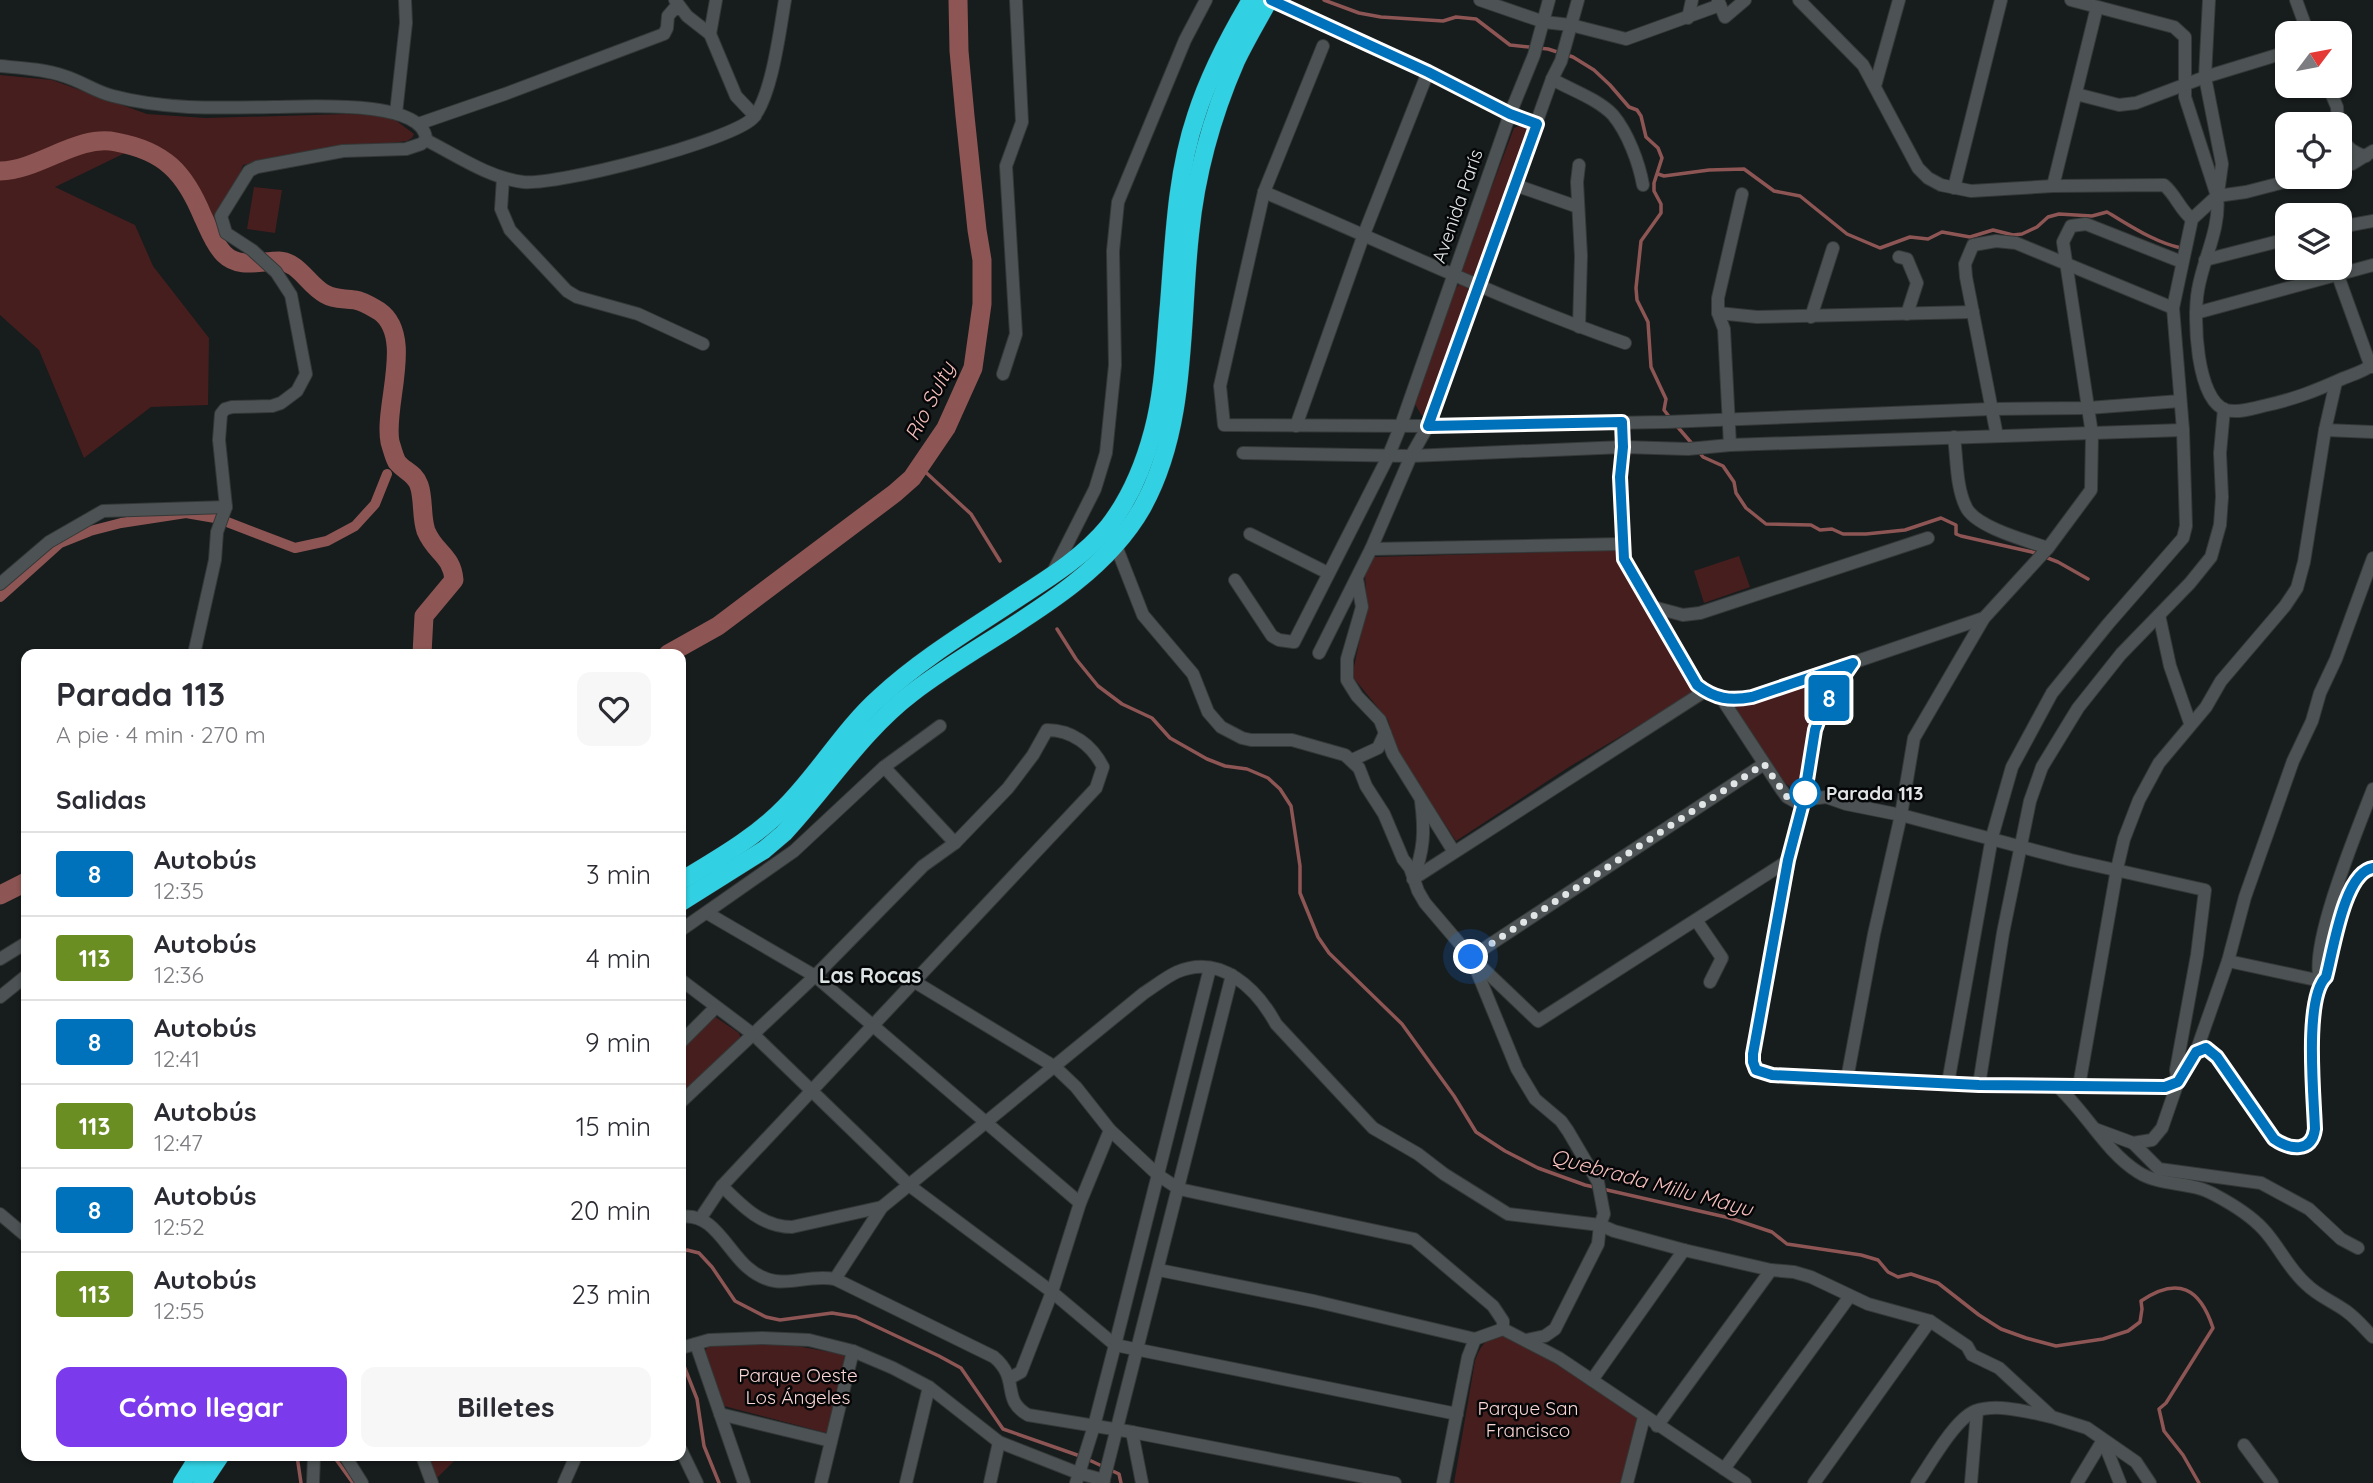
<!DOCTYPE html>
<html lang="es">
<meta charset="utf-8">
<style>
body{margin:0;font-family:Quicksand,sans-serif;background:#f7f7f7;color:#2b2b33;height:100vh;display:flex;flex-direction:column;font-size:26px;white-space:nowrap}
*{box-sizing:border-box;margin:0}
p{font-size:23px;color:#7c7c81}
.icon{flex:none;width:38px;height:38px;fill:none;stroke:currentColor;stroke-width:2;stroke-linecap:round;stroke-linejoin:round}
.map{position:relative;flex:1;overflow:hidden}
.panel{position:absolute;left:21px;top:649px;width:665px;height:812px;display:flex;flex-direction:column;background:#fff;border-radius:14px;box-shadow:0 2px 5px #0004}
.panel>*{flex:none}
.badge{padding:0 14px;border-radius:5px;font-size:24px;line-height:46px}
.needle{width:46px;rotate:58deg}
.buttons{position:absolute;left:2275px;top:21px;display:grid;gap:14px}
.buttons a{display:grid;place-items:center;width:77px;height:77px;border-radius:14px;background:#fff;box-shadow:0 2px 5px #0004;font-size:35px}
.you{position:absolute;width:35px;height:35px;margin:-18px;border:5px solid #fff;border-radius:50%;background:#1a73e8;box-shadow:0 0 0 10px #1a73e833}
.map>.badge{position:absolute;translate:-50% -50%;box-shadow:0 0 0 4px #fff}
h2{padding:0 35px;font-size:26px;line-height:63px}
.round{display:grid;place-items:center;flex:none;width:74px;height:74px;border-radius:14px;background:#f7f7f7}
.summary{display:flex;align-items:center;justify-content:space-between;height:119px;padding:0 35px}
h1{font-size:33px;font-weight:700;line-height:52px}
.primary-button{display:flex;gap:14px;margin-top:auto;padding:14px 35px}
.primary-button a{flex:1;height:80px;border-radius:14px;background:#7c3aed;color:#fff;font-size:28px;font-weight:700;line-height:80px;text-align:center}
.primary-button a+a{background:#f7f7f7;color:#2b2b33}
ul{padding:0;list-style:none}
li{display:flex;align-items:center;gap:21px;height:84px;padding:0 35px;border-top:2px solid #e1e1e2}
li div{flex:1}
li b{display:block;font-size:26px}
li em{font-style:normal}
li .badge{min-width:77px;font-weight:700;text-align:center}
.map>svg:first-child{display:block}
.green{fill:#461e1e}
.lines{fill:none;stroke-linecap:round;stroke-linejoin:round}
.stream{stroke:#8d5553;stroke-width:3.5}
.canal{stroke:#8d5553;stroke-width:10}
.river{stroke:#8d5553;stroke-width:19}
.minor-casing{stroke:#353838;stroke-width:14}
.highway-casing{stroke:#353838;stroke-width:19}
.minor{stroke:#4d5354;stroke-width:12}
.highway{stroke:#31d1e3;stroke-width:18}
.line-casing{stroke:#fff;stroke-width:16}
.line{stroke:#0072bc;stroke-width:10}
.walk{stroke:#e1e5e5;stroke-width:7;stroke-dasharray:0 12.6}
.stop-dot{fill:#fff;stroke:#0072bc;stroke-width:3.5}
.labels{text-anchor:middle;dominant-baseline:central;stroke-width:5;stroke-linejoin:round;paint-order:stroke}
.street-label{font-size:19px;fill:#e1e5e5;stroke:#050607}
.stop-label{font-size:19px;font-weight:bold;fill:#e1e5e5;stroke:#050607;text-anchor:start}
.park-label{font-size:19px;fill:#fad5d3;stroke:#050607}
.water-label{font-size:21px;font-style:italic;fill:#f5bebc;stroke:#050607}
.neighbourhood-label{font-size:21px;font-weight:bold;fill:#dbe2e3;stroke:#050607}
</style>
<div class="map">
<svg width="2373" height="1483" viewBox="0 0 2373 1483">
<rect width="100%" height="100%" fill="#171c1d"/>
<g class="green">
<path d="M0,75L52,80L147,114L206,118L347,114L375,115L394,119L414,134L412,138L407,141L290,155L243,165L216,241C192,186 184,172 125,153L55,187L135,225L153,266L209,338L208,405L151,407L84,458L39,350L0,315Z"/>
<polygon points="1522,125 1528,130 1476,274 1471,277 1462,272 1462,266 1514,128"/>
<polygon points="254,187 282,190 275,233 247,229"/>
<polygon points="1460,284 1467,286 1469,295 1425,415 1422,416 1415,404 1455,289"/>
<polygon points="1618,550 1625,575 1649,610 1695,692 1569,767 1456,841 1398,753 1388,720 1352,676 1367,606 1365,575 1374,557"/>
<polygon points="1739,556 1750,587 1704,603 1694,571"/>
<polygon points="1844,670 1815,711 1800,790 1796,792 1783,781 1732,705 1754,703"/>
<polygon points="714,1016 739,1033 741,1039 681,1099 681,1046"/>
<path d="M1505,1335L1554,1361L1638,1418L1622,1483H1454L1475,1361C1481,1343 1487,1338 1505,1335Z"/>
<polygon points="730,1345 791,1345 846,1355 827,1433 724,1406 705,1351 708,1346"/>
<polygon points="429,1456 459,1456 436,1479"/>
</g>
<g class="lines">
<g class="stream">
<polyline points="1324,0 1359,13 1381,17 1443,21 1456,17 1476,19 1510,45 1548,49 1573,57 1594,70 1610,85 1629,107 1637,110 1641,116 1646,137 1658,148 1662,158 1654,183 1654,191 1661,204 1661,213 1641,241 1636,288 1637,300 1648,322 1651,367 1666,399 1664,410 1671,419"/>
<path d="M1658,174L1664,176L1709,170L1744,169L1774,191L1800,196L1847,234L1880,248L1910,237L1928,239L1942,232L1970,237L1993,230L2013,235L2022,234L2037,227L2048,217L2059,214L2092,216L2107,212C2131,226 2154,242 2181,248"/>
<polyline points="1676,425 1694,446"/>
<polyline points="1699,452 1703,457 1723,466 1734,482 1736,493 1746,508 1766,524 1811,525 1820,530 1832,529 1843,534 1866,534 1905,530 1941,518 1956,525 1956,534 1961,536 2032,552 2058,562 2088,579"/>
<polyline points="920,467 971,514 1000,561"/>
<path d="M1057,629L1076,659L1098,686L1122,704L1152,718L1170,738L1207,759L1225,766L1247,769L1268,778L1280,789L1291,806L1300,866V893L1318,937L1329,953L1402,1024L1454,1096L1476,1132L1505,1151L1538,1168L1585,1185L1730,1218L1772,1232L1787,1244L1861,1255L1878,1260L1888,1272L1898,1277L1911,1274L1938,1283L1979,1315L2001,1329L2026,1338L2056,1346L2103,1339L2128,1331L2140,1322L2142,1309L2141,1301C2178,1276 2200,1288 2213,1328L2166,1403L2159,1409L2164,1431L2183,1455L2199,1483"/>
<polyline points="681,1253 687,1250 699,1253 712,1267 735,1301 766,1317 780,1320 832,1313 856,1317 939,1356 961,1368 1003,1429 1080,1456"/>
<polyline points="682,1361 697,1399 704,1446 719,1483"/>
<polyline points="297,1456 301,1483"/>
<polyline points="335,1458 353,1483"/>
<polyline points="1087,1459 1119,1474 1121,1483"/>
</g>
<g class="canal">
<polyline points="222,520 295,548 327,541 355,526 375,504 387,474"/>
<polyline points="0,597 60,543 90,531 121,523 186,513 215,518"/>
</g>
<g class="river">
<path d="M0,171C40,170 77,134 116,142C165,151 185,173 203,217C209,229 214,244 224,254C239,269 260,261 279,261C299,262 308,285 325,294C335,300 344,298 355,300C363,301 372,307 379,311C415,336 383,406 390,442C392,448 394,457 397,462C404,471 415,473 419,485C424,499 421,517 426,531C435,553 452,555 454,580L424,616L422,654"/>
<polyline points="668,654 718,626 895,493 912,478 946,428 973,368 982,304 982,260 977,230 965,116 959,51 958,0"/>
<polyline points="0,895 26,882"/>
</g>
<defs>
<g id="minor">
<polyline points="675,0 687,16 710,34 736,96 755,116"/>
<polyline points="1272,0 1428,72 1510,114 1537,124"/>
<polyline points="1480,0 1544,22 1571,25 1626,39 1720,5"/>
<polyline points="1718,0 1725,17 1745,0"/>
<path d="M1799,0L1863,65L1918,168L1928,178L1941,185L1971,191L2053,186L2164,185C2176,195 2180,210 2192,219"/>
<path d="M2071,0L2174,27L2185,37V97L2217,196C2221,228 2203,259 2198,290C2193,317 2196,400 2226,410C2237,413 2252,409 2263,406C2295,399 2315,391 2344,378C2354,374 2365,371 2373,364"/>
<polyline points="2209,0 2205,77 2222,164 2218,193"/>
<polyline points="2296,0 2308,33"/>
<polyline points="1688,18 1692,0"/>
<polyline points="710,34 716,0"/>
<polyline points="1323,46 1264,192 1220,386 1224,425 1428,426 1666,422 1991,409 2088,408 2180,401"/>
<path d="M0,66C21,68 43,69 64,76C81,81 96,92 113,96C166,110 220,108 273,107C302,107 425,98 426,140"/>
<path d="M1552,79C1571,90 1598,99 1613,115C1628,133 1639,163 1643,185"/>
<polyline points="1875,86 1899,0"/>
<polyline points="2328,86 2337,107 2338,124"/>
<polyline points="2076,94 2119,105 2136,103 2205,77 2287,52"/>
<polyline points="396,113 406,23 405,0"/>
<polyline points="418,124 505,94 664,34 667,28 668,16 674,9 680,9"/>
<path d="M2340,129C2344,145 2350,152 2366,156"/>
<path d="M426,140C456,155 489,178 523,182C556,186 731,141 753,118C772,96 780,29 785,0"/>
<polyline points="2340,167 2352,164 2373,151"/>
<polyline points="503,178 501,209 510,230 567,291 577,297 638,314 703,344"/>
<polyline points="1515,185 1578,207"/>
<polyline points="2053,186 2097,7"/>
<polyline points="1954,188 2001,0"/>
<path d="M1264,192C1385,243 1502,300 1625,343"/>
<polyline points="2340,227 2373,221"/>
<polyline points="1899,257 1907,259 1917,283 1907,314"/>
<polyline points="2205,260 2287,239"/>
<polyline points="2337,273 2371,367"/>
<polyline points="1718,313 1757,317 1973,312"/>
<polyline points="2196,313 2373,265"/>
<polyline points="1811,317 1833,248"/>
<polyline points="1579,327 1581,256 1577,182 1579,165"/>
<polyline points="1003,374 1016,334 1006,166 1022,122 1016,0"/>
<path d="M1622,422L1623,447L1620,477L1624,559L1697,685C1715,699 1730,701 1752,697L1984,618"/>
<polyline points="1296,426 1364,234 1428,72"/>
<polyline points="2325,430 2373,432"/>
<polyline points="1997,436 1966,277 1965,264 1973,245 1996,241 2016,243 2173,308"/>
<path d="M1954,437C1957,459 1956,487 1966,507C1975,527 2028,541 2048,548"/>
<polyline points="1730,445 1724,329 1718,313 1718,298 1742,194"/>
<polyline points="1243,453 1411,456 1623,447 1688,449 1730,445 2183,430"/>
<polyline points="1250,534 1328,573"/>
<polyline points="1116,546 1143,615 1193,674 1208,712 1221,727 1242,738 1251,740 1292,740 1345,755 1359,768 1366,786 1384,814 1403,859 1410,868 1418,891 1425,903 1471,957 1538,1021 1789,860"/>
<polyline points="1371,549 1622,544"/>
<polyline points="1052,574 1095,489 1106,453 1115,365 1113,251 1118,202 1185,40 1206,0"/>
<polyline points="1357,579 1362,607 1347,659 1347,680 1357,696 1380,720 1393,754 1454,852"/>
<polyline points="1235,580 1272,636 1279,640 1294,642 1388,457 1401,425 1510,114 1534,55 1549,0"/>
<polyline points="0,584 49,542 103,511 226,507"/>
<polyline points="1653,607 1683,615 1700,613 1928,538"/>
<polyline points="2159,615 2170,666 2190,723"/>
<polyline points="1319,653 1371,549 1411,456 1428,426 1552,79 1561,61 1578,0"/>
<polyline points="194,654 215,560 217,532 226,507 219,440 221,414 225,409 232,407 272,406 281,403 297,391 306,374 291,295 276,272 252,250 226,233 221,216 249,171 257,167 343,151 406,149 421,144 426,140"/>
<path d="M1853,662L1824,705L1815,730L1804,799L1789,860L1753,1054V1062L1756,1070C1780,1082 1825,1078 1852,1079C1953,1084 2053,1086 2153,1087H2165L2178,1082"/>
<polyline points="1722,699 1781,789 1787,797 1794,801 1826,797 1846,804 1901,815 2071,860 2205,890 2197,955 2176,1070 2178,1082"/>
<polyline points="1352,760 1378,748 1385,733"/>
<polyline points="884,767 955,843"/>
<polyline points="1413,879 1705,691"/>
<path d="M1413,879C1424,850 1425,832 1421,801"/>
<polyline points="707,913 815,976 1080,1203"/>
<polyline points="1696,920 1722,958 1710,982"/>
<polyline points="681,930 794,851 884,767 940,726"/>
<polyline points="0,959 26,943"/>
<path d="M2228,961L2321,981C2306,952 2360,823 2373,789"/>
<polyline points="681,980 754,1035 910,1186 1052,1292 1115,1345 1457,1414"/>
<polyline points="915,982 1055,1067 1076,1087 1110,1130 1158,1175 1179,1189 1414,1239 1493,1306 1503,1321 1503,1329"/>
<polyline points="0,997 26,976"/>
<polyline points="681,1042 715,1008"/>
<path d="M2196,1052L2206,1048L2217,1057L2274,1139C2286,1147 2297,1150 2310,1144L2315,1129C2314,1097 2304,999 2326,977C2333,952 2344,872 2373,868"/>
<polyline points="1847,1079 1874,934 1901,815 1914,738 1984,618 2048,548 2091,490 2092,434 2063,242 2071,226 2086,224 2182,262"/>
<polyline points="1948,1083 1992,837 2012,767 2052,693 2108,624 2183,538 2186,526 2183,430 2173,308 2192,219 2217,196 2246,192 2304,177"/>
<polyline points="1979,1085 2003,933 2030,801 2042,767 2078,708 2121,654 2190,583 2211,557 2220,525 2222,497 2220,453 2224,409"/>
<path d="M2057,1086C2086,1112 2105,1151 2138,1172C2161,1187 2192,1181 2215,1195C2232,1204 2250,1215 2263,1229C2279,1246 2288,1268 2306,1284C2318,1296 2332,1301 2346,1311C2356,1318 2364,1328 2373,1337"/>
<polyline points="2079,1086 2117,869 2124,839 2139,800 2159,763 2206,707 2221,681 2285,606 2297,588 2304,562 2325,430 2336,382"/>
<path d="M681,1102L815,976L923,866L955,843L1008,788L1033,755L1047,730C1072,730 1092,745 1103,767L1096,788L722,1186L700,1219"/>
<polyline points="2095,1129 2133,1143 2152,1140 2162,1128 2178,1082 2196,1052 2228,961 2245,897 2293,761 2312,721 2320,693 2336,659 2373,558"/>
<polyline points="2133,1143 2159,1169 2261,1183 2309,1209 2341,1239 2358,1248"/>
<path d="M722,1186C742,1206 762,1227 792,1227L882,1207"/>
<polyline points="0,1214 26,1236"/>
<path d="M681,1217C712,1211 727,1250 747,1267C779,1295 800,1273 835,1279L994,1357C1021,1380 1000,1399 1028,1415L1132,1432L1395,1483"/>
<polyline points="1159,1270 1314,1301 1475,1339"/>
<path d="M835,1279L882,1207L1144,993C1155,986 1166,977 1177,972C1221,953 1257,989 1276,1024L1373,1128L1418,1154L1444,1174L1508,1214L1600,1225L1614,1231L1684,1250L1771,1270L1794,1272L1811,1277L1868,1304L1930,1321L1967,1346L1972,1355L1999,1368L2052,1417L2087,1428L2136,1462L2150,1483"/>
<polyline points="1526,1340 1545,1336 1555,1329 1598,1244 1600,1225 1604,1214 1598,1182 1568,1131 1561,1121 1535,1099 1517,1069 1471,957 1764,764"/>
<polyline points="696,1344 744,1483"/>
<polyline points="681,1348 709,1340 762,1338 809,1340 853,1351 893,1368 929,1387 999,1442 1078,1473 1104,1480"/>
<polyline points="1010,1378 1021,1372 1052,1292 1080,1203 1110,1130"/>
<polyline points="1592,1380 1684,1250"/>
<polyline points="720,1414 831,1441"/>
<polyline points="1657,1426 1771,1270"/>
<polyline points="1132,1432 1142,1483"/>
<polyline points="2103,1440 2120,1483"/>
<polyline points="2244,1445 2272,1483"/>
<polyline points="681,1450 697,1483"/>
<polyline points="345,1456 362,1483"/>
<polyline points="422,1456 432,1483"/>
<polyline points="1724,1469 1850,1296"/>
<polyline points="313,1483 314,1456"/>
<polyline points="564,1483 576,1456"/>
<polyline points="821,1483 853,1351"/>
<polyline points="906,1483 929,1387"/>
<polyline points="990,1483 999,1442"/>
<polyline points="1076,1483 1094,1426 1115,1345 1210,968"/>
<polyline points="1103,1483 1232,975"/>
<polyline points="1443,1483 1468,1357 1475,1339 1503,1329 1559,1358 1745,1483"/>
<polyline points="1627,1483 1644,1417"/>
<polyline points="1814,1483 1930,1321"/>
<path d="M1917,1483C1930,1464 1955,1419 1975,1411C1998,1403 2028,1412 2052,1417"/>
<polyline points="1971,1483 1977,1411"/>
<polyline points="2077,1483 2103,1440"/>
</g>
<g id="highway">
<path d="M681,881C717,859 755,838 785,807C819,773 844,729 880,697C922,658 973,628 1021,596C1052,576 1084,556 1108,527C1130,499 1144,465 1153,431C1164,390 1165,346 1169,304C1174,242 1176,175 1196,116C1209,75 1229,37 1251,0"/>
<path d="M681,902L764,850L784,833C827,787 862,731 912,693C987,635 1094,592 1142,508C1188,426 1180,325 1190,234C1196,174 1212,116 1236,61C1246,40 1258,20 1269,0"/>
<polyline points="182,1483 199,1456"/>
<polyline points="202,1483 220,1456"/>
</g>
</defs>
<use href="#minor" class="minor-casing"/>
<use href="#highway" class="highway-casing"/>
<use href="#minor" class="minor"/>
<use href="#highway" class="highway"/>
</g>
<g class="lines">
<defs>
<path id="line" d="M1271,0L1428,72L1510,114L1537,124L1428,426L1622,422L1623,447L1620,477L1624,559L1697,685C1715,699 1730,701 1752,697L1853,663L1824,705L1815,730L1804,799L1788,860L1753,1054V1062L1756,1070L1772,1075L1979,1085L2165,1087L2178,1082L2196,1052L2206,1048L2217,1057L2274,1139C2290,1150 2312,1153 2315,1129C2314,1097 2304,998 2326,977C2333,952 2344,872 2373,868"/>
</defs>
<use href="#line" class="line-casing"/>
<use href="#line" class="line"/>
<polyline class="walk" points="1471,957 1764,764 1787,797 1794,802 1804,799 1805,793"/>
</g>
<circle class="stop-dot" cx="1805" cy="793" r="14"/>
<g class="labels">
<g class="street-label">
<text transform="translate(1457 206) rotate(-71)">Avenida París</text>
</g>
<g class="stop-label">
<text x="1826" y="793">Parada 113</text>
</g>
<g class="park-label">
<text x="798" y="1375">Parque Oeste<tspan x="798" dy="22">Los Ángeles</tspan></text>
<text x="1528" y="1408">Parque San<tspan x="1528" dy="22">Francisco</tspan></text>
</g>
<g class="water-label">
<text transform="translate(929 401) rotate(-63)">Río Sulty</text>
<text transform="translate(1652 1182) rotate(15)">Quebrada Millu Mayu</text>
</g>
<g class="neighbourhood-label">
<text x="870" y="975">Las Rocas</text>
</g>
</g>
</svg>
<div class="buttons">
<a><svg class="needle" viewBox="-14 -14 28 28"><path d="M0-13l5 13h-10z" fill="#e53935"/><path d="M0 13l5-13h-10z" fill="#7c7c81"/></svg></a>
<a><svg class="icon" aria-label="locate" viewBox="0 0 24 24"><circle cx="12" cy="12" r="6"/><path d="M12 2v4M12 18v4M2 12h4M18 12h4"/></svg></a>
<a><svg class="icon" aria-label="layers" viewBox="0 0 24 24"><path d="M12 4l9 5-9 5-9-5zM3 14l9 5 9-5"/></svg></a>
</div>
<div class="you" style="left:1471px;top:957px"></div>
<b class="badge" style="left:1829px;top:698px;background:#0072bc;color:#fff">8</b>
<section class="panel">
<div class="summary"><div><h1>Parada 113</h1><p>A pie · 4 min · 270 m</p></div><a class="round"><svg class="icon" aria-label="heart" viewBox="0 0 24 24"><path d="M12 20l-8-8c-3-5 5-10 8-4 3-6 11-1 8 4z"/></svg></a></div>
<h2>Salidas</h2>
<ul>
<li><span class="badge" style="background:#0072bc;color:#fff">8</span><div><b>Autobús</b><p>12:35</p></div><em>3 min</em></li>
<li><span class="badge" style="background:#6b8e23;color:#fff">113</span><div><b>Autobús</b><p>12:36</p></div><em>4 min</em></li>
<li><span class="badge" style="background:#0072bc;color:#fff">8</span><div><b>Autobús</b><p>12:41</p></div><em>9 min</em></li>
<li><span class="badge" style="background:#6b8e23;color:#fff">113</span><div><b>Autobús</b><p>12:47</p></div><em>15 min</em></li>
<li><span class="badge" style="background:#0072bc;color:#fff">8</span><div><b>Autobús</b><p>12:52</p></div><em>20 min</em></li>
<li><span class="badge" style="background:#6b8e23;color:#fff">113</span><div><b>Autobús</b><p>12:55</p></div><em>23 min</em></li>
</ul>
<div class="primary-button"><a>Cómo llegar</a><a>Billetes</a></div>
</section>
</div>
